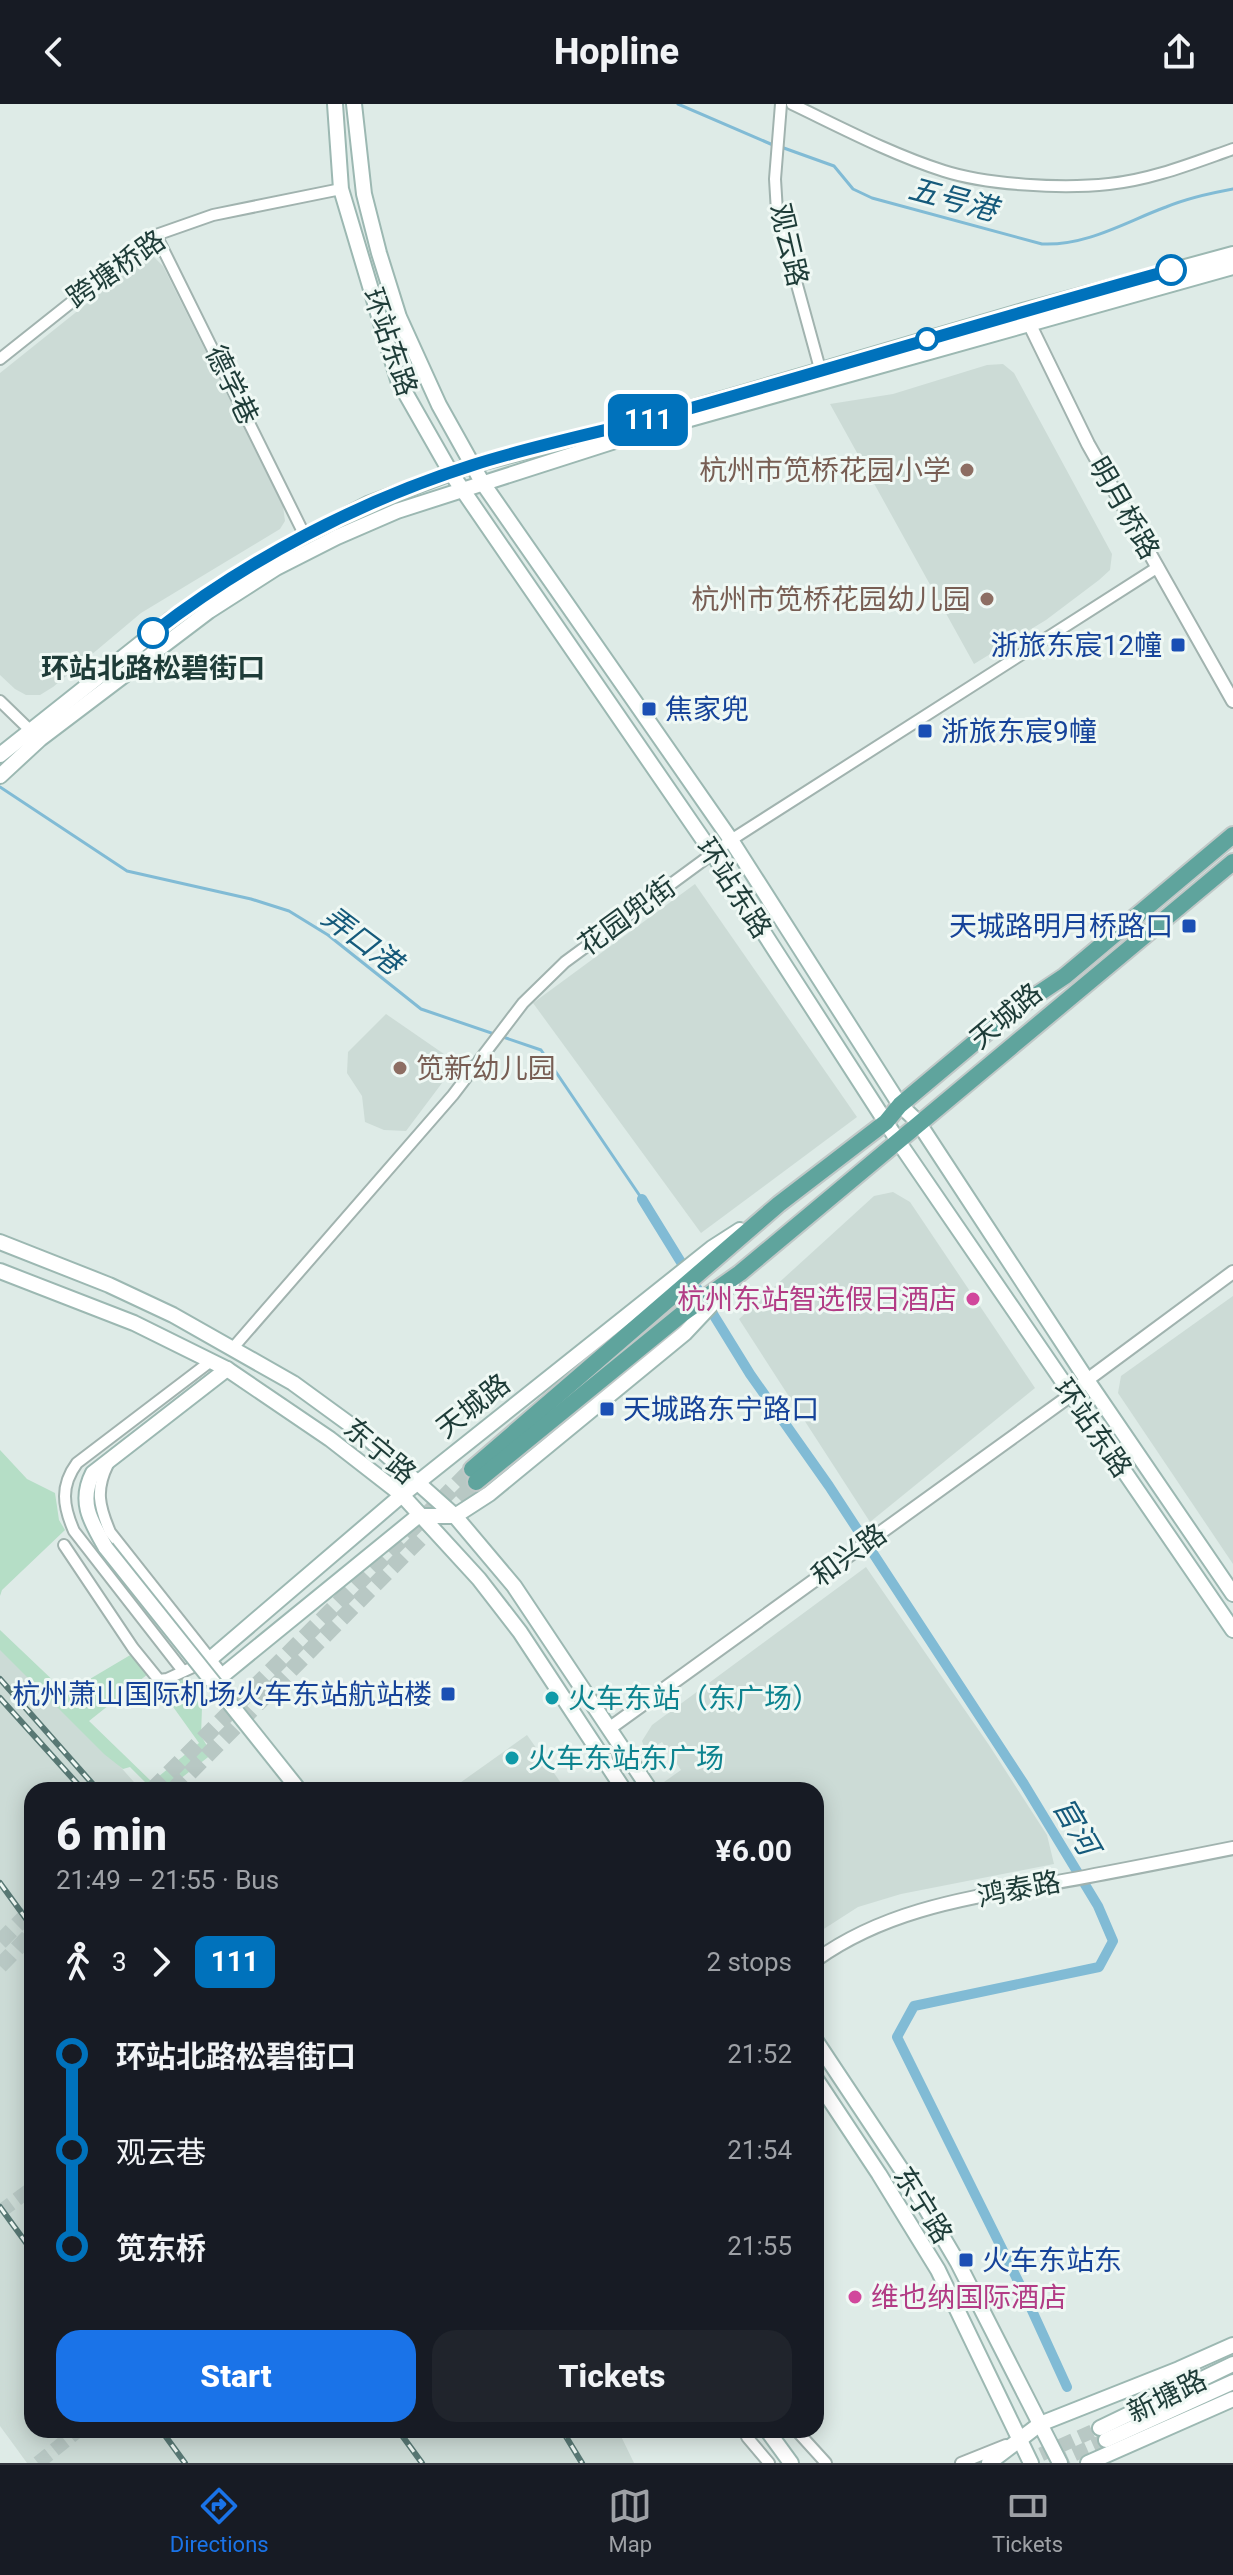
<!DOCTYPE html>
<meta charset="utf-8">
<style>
body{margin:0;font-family:Roboto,"Noto Sans SC",sans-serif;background:#20242c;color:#f1f3f6;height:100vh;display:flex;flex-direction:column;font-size:30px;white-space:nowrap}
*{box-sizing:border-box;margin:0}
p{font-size:26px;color:#9ea1a6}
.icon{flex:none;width:44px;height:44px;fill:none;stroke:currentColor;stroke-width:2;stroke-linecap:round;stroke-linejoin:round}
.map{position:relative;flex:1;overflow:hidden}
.panel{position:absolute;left:24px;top:1678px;width:800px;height:656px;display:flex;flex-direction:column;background:#171b24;border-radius:24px;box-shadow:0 4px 20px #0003}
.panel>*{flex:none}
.badge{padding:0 16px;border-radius:12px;font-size:28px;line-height:52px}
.map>.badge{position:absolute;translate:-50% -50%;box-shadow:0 0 0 4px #fff}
.legs{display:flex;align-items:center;gap:12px;height:88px;padding:0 32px;font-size:26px}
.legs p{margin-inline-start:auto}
.summary{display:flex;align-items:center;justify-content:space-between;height:136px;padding:0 32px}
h1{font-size:44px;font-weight:800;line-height:60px}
.action{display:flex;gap:16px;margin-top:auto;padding:16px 32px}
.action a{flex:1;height:92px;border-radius:24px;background:#1a73e8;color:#fff;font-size:32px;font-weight:800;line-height:92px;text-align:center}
.action a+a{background:#20242c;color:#f1f3f6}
ul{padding:0 32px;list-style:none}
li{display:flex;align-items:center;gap:28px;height:96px;font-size:30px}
li i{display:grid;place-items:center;width:12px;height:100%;margin:0 10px;background:currentColor}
li i::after{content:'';width:20px;height:20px;margin:-10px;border:6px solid;border-radius:50%;background:#171b24}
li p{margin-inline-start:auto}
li:first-child i{background:linear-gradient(#0000 50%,currentColor 0)}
li:last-child i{background:linear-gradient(currentColor 50%,#0000 0)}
header{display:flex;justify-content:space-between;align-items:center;height:104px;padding:0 32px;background:#171b24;font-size:36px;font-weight:800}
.menu{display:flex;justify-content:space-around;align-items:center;height:112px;border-top:2px solid #363941;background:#171b24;font-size:22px;color:#9ea1a6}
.menu a{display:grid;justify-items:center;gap:4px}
.menu .active{color:#1a73e8}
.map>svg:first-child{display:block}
.built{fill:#ccdbd6}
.green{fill:#b5dec6}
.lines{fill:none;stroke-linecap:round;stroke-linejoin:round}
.stream{stroke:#81bbd5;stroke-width:3}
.canal{stroke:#81bbd5;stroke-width:10}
.secondary-tunnel{stroke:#b8c8c4;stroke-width:14;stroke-dasharray:14 7;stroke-linecap:butt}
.primary-tunnel{stroke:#b8c8c4;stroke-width:16;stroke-dasharray:16 8;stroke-linecap:butt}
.minor-casing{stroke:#a1b3af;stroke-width:14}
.tertiary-casing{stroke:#a1b3af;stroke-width:16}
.secondary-casing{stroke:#9cb8b2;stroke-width:18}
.primary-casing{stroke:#c0c8c7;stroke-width:20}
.minor{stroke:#fff;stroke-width:10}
.tertiary{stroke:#fff;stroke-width:12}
.secondary{stroke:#fff;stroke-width:14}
.primary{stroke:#5fa49d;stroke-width:16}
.rail-casing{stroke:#587874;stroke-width:6}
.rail{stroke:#eff8f4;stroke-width:3;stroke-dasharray:9;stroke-linecap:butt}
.secondary-bridge-casing{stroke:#9cb8b2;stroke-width:18;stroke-linecap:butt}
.secondary-bridge{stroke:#fff;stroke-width:14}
.line-1-casing{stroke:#fff;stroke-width:18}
.line-1{stroke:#0072bc;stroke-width:12}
.stop-1-dot{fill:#fff;stroke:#0072bc;stroke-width:4}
.education-dot{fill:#8d6e63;stroke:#eff8f4;stroke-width:3}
.transit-dot{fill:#1a4fb4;stroke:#eff8f4;stroke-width:3}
.hotel-dot{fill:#d1479c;stroke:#eff8f4;stroke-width:3}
.culture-dot{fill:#0f9aa8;stroke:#eff8f4;stroke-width:3}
.labels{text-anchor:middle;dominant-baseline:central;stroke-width:6;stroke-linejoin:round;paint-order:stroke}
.street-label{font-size:28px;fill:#1e3c38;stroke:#eff8f4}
.education-label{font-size:28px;fill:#785e54;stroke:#eff8f4;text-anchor:end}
.transit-label{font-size:28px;fill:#164399;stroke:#eff8f4;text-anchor:start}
.stop-label{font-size:28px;font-weight:bold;fill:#1e3c38;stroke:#eff8f4}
.hotel-label{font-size:28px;fill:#b23c85;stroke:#eff8f4;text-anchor:end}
.culture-label{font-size:28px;fill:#0d838f;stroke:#eff8f4;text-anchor:start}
.water-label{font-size:30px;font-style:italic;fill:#155a7b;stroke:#eff8f4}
</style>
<header><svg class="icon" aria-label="back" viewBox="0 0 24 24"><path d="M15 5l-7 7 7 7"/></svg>Hopline<svg class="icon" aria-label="share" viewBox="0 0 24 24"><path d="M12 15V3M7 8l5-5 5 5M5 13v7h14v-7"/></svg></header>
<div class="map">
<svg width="1233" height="2359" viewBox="0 0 1233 2359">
<rect width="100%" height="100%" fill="#deebe7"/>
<g class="built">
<polygon points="153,152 163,162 283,402 285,417 280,425 141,509 53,583 40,591 26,591 15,585 0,571 0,269 145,153"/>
<polygon points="1003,260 1014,269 1112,450 1110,466 1099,476 1046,516 974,560 830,300 893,290 987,261"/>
<polygon points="695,780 857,1013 701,1129 533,899"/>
<polygon points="386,910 457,959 406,1027 384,1026 365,1018 362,992 347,969 348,948"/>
<polygon points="893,1088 910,1098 1035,1284 870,1418 739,1215 874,1092"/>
<polygon points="1233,1192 1233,1460 1118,1289 1121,1272"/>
<polygon points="866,1463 989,1641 1047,1731 1054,1760 901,1790 858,1803 816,1830 816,1686 669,1686 664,1678 681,1666 662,1638 646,1648 642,1637 652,1621"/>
<polygon points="0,1527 141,1686 32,1686 32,2326 618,2326 634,2359 27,2359 0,2322"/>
<polygon points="527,1631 566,1686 450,1686"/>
</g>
<g class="green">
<polygon points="0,1346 27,1375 55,1389 59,1416 65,1426 2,1486 0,1492"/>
<polygon points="0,1526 61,1584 73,1585 132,1550 148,1570 89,1617 152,1678 199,1639 161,1586 181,1573 202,1603 201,1632 212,1650 166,1686 153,1686 130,1663 123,1665 104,1650 0,1546"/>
</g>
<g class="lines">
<g class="stream">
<polyline points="678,0 773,41"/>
<path d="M781,43L834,62L853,85L872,94L1042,140C1087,142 1125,118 1166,103C1188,94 1211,89 1233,85"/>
<polyline points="0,683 127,767 251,795 289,807 328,831 421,905 541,946 642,1095"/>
</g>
<polyline class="canal" points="642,1095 750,1270 829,1382 1024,1680 1098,1802 1113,1837 1099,1863 914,1902 897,1933 1024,2189 1067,2283"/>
<g class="secondary-tunnel">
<polyline points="0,2108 32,2084"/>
<polyline points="38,2359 79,2326"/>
<polyline points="1022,2359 1100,2324"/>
<polyline points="1055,2359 1106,2336"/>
</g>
<g class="primary-tunnel">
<polyline points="152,1686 472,1365"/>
<polyline points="173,1686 476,1378"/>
<polyline points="0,1838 32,1806"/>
<polyline points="0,1862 32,1829"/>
</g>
<defs>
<g id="minor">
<polyline points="781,0 775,75 777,108 822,272"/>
<path d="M792,0C842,24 891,50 944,67C988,81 1062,85 1109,80C1151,76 1193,59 1233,45"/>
<polyline points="156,131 305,432"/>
<polyline points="0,255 156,131 213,111 341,85"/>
<polyline points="0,597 35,631"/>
<polyline points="232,1245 453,991 523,899 565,858 731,736 1158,463"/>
<path d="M108,1360C95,1386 99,1402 110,1428L223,1571"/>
<polyline points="64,1441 133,1544 159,1576 167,1575 204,1558"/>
<path d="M183,1567L74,1427C63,1402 60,1382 77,1359L211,1257"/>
<polyline points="748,2326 747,2333 769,2359"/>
<polyline points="796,2326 826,2359"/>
<polyline points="961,2359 1006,2341"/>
</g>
<g id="tertiary">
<polyline points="1026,213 1088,340 1233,597"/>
<polyline points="610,1624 1071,1291 1087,1276 1233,1168"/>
<path d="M816,1856C887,1805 969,1794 1052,1779C1113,1768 1173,1756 1233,1744"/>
</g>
<g id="secondary">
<polyline points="335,0 341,85 398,276 451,369 713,750 898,1037 1233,1526"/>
<polyline points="354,0 364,90 379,149 399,213 439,301 482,378 731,736 900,1001 918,1018 1087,1276 1233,1490"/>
<polyline points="0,651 170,516 296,437 368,400 472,361 692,304 1023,207 1233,150"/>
<polyline points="0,672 40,635 209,507 276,464 337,433 397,407 640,329 1233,163"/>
<polyline points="0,1138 109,1181 173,1211 293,1279 363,1330 455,1412 514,1482 650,1686"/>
<polyline points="0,1167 134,1219 227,1265 330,1335 402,1391 479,1475 520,1528 624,1686"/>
<path d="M106,1444C91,1418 78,1398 93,1369L227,1265"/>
<polyline points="209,1556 402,1391 712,1144 740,1126"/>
<polyline points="223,1571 418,1412 455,1412 489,1390 685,1229 732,1179"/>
<polyline points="816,1937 915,2086 958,2159 1060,2359"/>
<polyline points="816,1975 879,2070 938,2166 1031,2359"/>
<polyline points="1100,2324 1233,2260"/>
<polyline points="767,2326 791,2359"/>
<polyline points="1106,2336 1233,2278"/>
<polyline points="989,2359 1040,2320 1179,2265 1233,2241"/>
<polyline points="1088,2359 1233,2295"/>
</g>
<g id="primary">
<polyline points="472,1365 779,1100 886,1018 900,1001 1011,908 1065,872 1233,731"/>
<polyline points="476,1378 682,1210 740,1169 1233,758"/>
</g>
</defs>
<use href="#minor" class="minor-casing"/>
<use href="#tertiary" class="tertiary-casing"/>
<use href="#secondary" class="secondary-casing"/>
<use href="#primary" class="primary-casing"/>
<use href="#minor" class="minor"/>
<use href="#tertiary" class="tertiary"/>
<use href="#secondary" class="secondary"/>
<use href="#primary" class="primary"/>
<defs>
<g id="rail">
<polyline points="0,1575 98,1686"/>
<polyline points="0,1594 83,1686"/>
<polyline points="0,1779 32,1823"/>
<polyline points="0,2103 32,2147"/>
<polyline points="161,2326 185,2359"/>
<polyline points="398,2326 422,2359"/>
<polyline points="562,2326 582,2359"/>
</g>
</defs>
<use href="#rail" class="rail-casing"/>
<use href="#rail" class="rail"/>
<defs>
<polyline id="secondary-bridge" points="106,1444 299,1686"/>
</defs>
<use href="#secondary-bridge" class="secondary-bridge-casing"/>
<use href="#secondary-bridge" class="secondary-bridge"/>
</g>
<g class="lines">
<defs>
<path id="line-1" d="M153,529C247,456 359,397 473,361C545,338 622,324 695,303C854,258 1012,210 1171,166"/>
</defs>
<use href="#line-1" class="line-1-casing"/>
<use href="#line-1" class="line-1"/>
</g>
<g class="stop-1-dot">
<circle cx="1171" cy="166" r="14"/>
<circle cx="927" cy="235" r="10"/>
<circle cx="153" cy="529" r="14"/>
</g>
<g class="education-dot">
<circle cx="967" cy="366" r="8"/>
<circle cx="987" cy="495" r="8"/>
<circle cx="400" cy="964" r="8"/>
</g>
<g class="transit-dot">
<rect x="1170" y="533" width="16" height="16" rx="4"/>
<rect x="641" y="597" width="16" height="16" rx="4"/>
<rect x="917" y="619" width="16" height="16" rx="4"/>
<rect x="1181" y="814" width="16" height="16" rx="4"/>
<rect x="599" y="1297" width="16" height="16" rx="4"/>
<rect x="440" y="1582" width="16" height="16" rx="4"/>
<rect x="958" y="2148" width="16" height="16" rx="4"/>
</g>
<g class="hotel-dot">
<circle cx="973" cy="1195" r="8"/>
<circle cx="855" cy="2193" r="8"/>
</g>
<g class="culture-dot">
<circle cx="552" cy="1594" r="8"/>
<circle cx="512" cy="1654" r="8"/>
</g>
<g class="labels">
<g class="street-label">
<text transform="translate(789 141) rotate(77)">观云路</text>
<text transform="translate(116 165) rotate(-35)">跨塘桥路</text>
<text transform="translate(390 238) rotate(71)">环站东路</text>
<text transform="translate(232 281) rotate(64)">德学巷</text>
<text transform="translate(1124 404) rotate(60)">明月桥路</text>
<text transform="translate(734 784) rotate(57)">环站东路</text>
<text transform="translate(627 812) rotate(-36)">花园兜街</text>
<text transform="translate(1006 912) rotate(-40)">天城路</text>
<text transform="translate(473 1302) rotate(-38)">天城路</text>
<text transform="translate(1093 1324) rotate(55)">环站东路</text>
<text transform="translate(380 1347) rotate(40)">东宁路</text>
<text transform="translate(849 1451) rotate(-36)">和兴路</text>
<text transform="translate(1019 1785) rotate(-11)">鸿泰路</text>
<text transform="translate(923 2101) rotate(58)">东宁路</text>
<text transform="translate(1167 2292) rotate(-26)">新塘路</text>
</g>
<g class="education-label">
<text x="951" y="366">杭州市笕桥花园小学</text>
<text x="971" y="495">杭州市笕桥花园幼儿园</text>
<text x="416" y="964" text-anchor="start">笕新幼儿园</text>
</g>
<g class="transit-label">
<text x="1162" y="541" text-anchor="end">浙旅东宸12幢</text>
<text x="665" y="605">焦家兜</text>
<text x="941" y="627">浙旅东宸9幢</text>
<text x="1173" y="822" text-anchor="end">天城路明月桥路口</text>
<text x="623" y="1305">天城路东宁路口</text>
<text x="432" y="1590" text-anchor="end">杭州萧山国际机场火车东站航站楼</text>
<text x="982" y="2156">火车东站东</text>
</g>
<g class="stop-label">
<text x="153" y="564">环站北路松碧街口</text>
</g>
<g class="hotel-label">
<text x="957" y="1195">杭州东站智选假日酒店</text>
<text x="871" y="2193" text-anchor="start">维也纳国际酒店</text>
</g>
<g class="culture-label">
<text x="568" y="1594">火车东站（东广场）</text>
<text x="528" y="1654">火车东站东广场</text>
</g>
<g class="water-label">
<text transform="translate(953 95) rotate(15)">五号港</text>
<text transform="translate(362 836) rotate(37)">弄口港</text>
<text transform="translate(1076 1722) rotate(60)">官河</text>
</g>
</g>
</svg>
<b class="badge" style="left:648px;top:316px;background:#0072bc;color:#fff">111</b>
<section class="panel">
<div class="summary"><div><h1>6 min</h1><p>21:49 – 21:55 · Bus</p></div><b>¥6.00</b></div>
<div class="legs"><svg class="icon" aria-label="walk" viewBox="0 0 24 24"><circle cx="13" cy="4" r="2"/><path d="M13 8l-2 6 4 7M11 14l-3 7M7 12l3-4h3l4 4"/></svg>3<svg class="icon" aria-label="forward" viewBox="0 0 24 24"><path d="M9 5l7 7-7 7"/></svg><b class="badge" style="background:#0072bc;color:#fff">111</b><p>2 stops</p></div>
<ul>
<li><i style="color:#0072bc"></i><b>环站北路松碧街口</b><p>21:52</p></li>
<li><i style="color:#0072bc"></i><span>观云巷</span><p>21:54</p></li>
<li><i style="color:#0072bc"></i><b>笕东桥</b><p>21:55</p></li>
</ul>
<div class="action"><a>Start</a><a>Tickets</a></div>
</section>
</div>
<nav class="menu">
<a class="active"><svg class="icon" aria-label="directions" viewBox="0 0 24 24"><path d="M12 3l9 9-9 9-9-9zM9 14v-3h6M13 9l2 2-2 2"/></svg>Directions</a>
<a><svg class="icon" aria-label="map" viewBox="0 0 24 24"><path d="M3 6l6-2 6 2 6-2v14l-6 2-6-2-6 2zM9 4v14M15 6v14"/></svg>Map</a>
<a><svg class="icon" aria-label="tickets" viewBox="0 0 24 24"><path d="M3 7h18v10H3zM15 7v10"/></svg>Tickets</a>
</nav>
